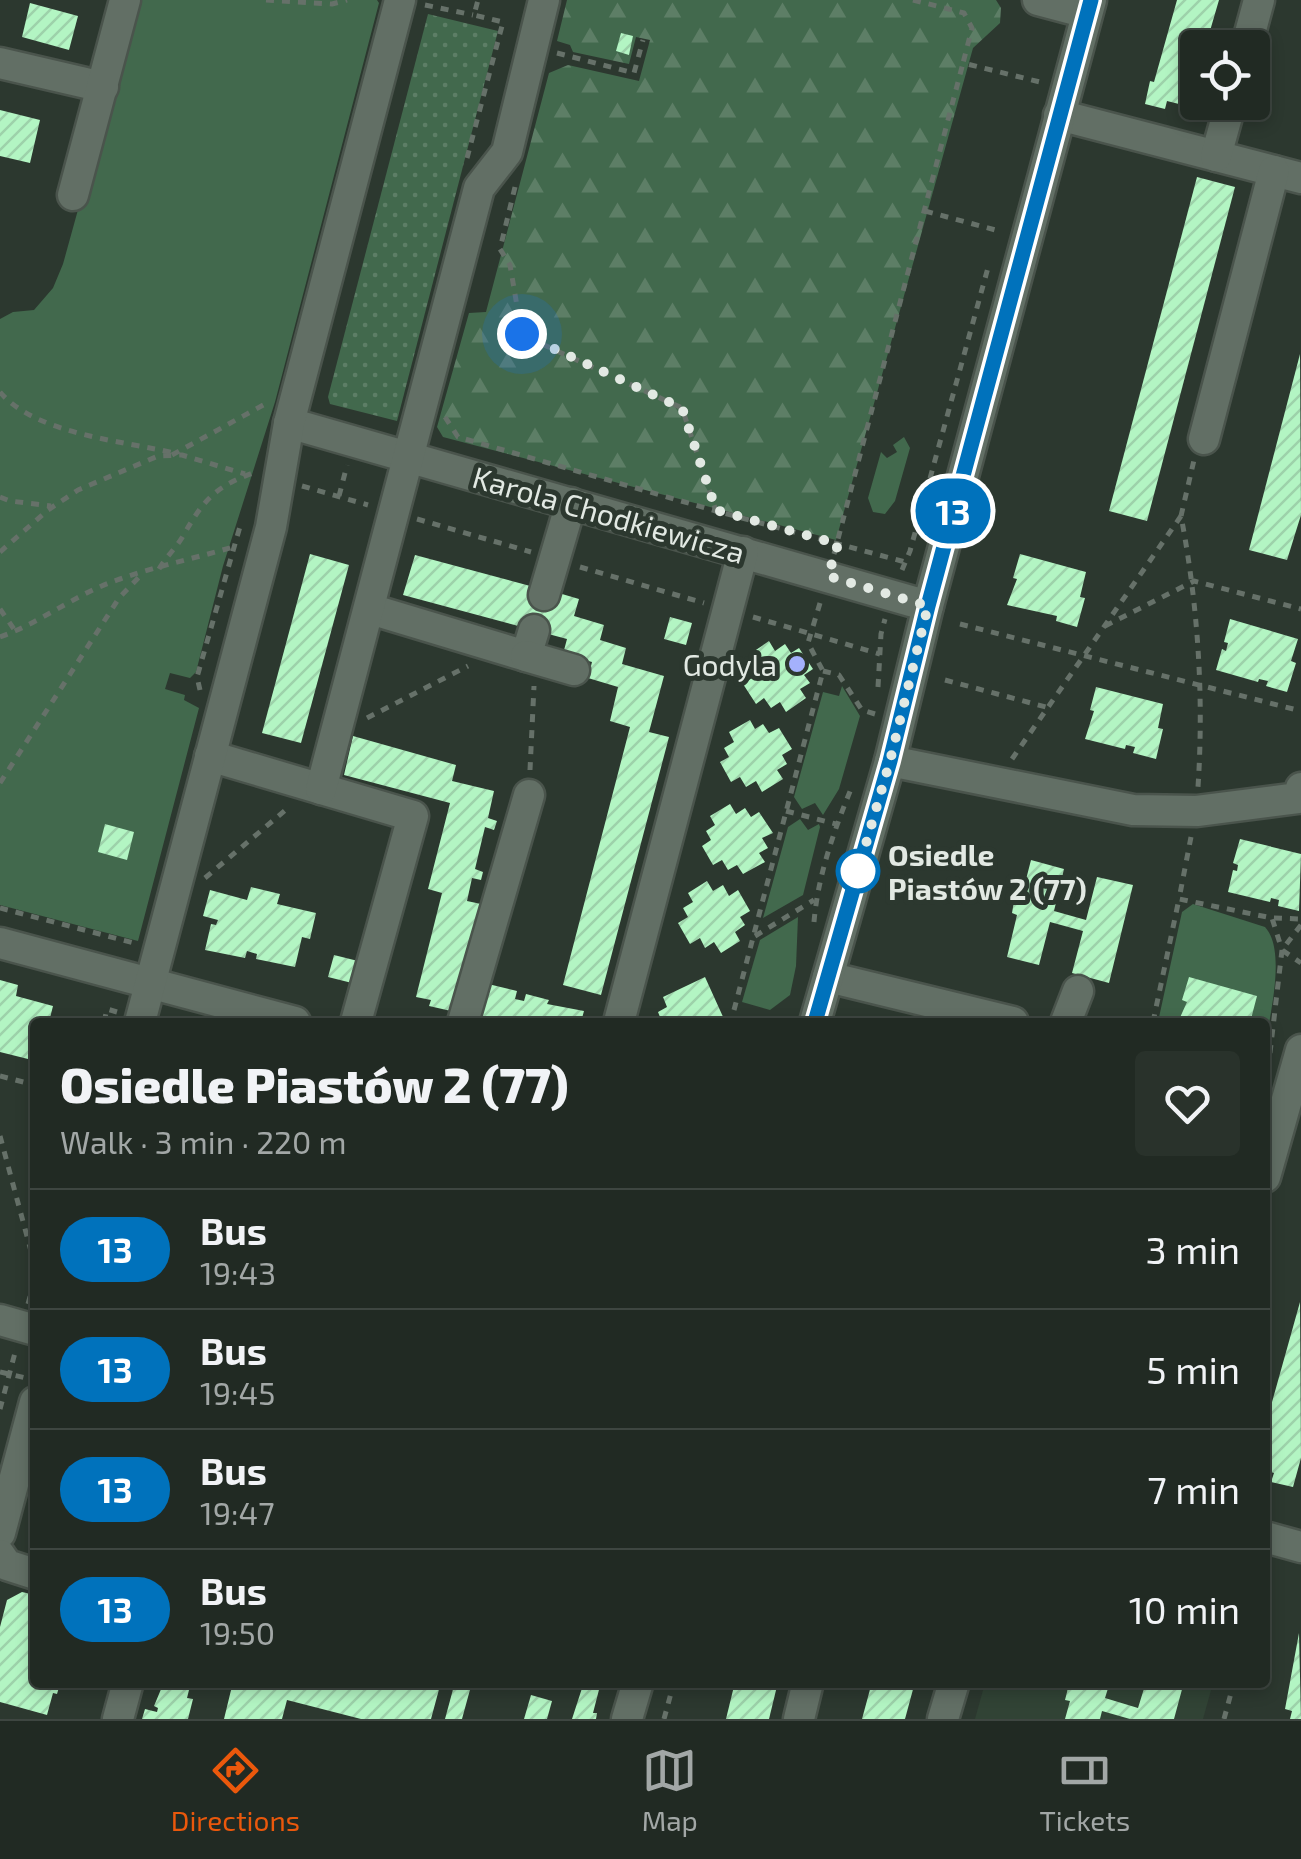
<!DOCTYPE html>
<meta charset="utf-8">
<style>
body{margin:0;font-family:"Exo 2",sans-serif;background:#29322b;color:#f1f3f6;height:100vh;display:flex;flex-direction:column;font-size:38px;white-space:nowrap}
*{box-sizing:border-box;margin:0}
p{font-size:32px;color:#a2a7a6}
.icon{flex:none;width:55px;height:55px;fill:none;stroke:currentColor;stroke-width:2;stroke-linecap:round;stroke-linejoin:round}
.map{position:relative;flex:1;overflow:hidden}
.details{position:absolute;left:30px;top:1018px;width:1240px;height:670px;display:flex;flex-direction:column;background:#212a23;border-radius:10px;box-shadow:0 5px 15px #0003,0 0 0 2px #3e4641}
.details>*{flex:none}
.badge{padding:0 20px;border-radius:32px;font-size:35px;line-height:65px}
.controls{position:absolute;left:1180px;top:30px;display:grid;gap:20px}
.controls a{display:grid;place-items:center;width:90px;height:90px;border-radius:10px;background:#212a23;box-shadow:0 5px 15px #0003,0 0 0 2px #3e4641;font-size:50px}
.you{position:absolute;width:50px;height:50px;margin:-25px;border:8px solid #fff;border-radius:50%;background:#1a73e8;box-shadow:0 0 0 15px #1a73e833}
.map>.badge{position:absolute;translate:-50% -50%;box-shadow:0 0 0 5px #fff}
.round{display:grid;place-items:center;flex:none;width:105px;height:105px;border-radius:10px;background:#29322b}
.headline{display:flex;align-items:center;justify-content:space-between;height:170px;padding:0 30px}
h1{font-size:48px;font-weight:800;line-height:75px}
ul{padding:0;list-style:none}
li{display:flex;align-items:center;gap:30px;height:120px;padding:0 30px;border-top:2px solid #3e4641}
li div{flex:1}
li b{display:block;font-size:38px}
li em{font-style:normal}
li .badge{min-width:110px;font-weight:700;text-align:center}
.tab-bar{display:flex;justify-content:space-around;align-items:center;height:140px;border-top:2px solid #3e4641;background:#212a23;font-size:28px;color:#a2a7a6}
.tab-bar a{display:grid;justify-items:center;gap:5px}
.tab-bar .active{color:#ea580c}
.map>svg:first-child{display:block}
.built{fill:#314335}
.grass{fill:#42694d}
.forest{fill:url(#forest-firs)}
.garden{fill:url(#garden-dots)}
.building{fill:url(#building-hatch)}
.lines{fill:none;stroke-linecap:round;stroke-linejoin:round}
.minor-casing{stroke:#4a544c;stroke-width:35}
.path{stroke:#667169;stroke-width:5;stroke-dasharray:8 8;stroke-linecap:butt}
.minor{stroke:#626f65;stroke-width:30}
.line-casing{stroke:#fff;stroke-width:22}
.line{stroke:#0072bc;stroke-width:15}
.walk{stroke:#e2e9e3;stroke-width:10;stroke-dasharray:0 18}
.poi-dot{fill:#a4b1fc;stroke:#2c382f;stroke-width:4}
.stop-dot{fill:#fff;stroke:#0072bc;stroke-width:5}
.labels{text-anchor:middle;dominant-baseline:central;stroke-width:10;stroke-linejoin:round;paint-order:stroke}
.street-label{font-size:30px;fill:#e2e9e3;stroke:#2c382f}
.poi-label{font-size:30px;fill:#e2e9e3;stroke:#2c382f;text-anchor:end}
.stop-label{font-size:30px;font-weight:bold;fill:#e2e9e3;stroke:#2c382f;text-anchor:start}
</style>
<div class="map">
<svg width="1301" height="1719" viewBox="0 0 1301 1719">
<defs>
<pattern id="forest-firs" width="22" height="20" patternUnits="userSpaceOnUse" patternTransform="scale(2.5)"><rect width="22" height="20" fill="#42694d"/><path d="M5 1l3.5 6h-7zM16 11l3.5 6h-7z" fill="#5d7e66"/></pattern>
<pattern id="garden-dots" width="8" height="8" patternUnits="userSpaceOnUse" patternTransform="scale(2.5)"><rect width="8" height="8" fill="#42694d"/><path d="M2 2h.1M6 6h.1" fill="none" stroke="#5d7e66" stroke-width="1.8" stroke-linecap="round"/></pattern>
<pattern id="building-hatch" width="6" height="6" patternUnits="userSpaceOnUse" patternTransform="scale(2.5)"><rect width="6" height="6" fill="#b3f5c3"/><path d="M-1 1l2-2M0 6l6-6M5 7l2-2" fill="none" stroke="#9dd2aa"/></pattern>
</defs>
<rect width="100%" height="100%" fill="#2c382f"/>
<polygon class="built" points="985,1683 1213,1683 1203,1719 975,1719"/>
<g class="grass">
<polygon points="136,0 377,0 379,3 275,402 223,566 196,672 190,678 170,673 165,689 185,695 184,700 199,708 138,941 0,905 0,319 13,312 34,310 53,288 63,264"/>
<polygon points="904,437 910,448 895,501 885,514 873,512 868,498 881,452 887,458 897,452 893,445"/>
<polygon points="842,686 860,716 839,789 823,815 815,803 802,809 794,797 823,692 839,696"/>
<polygon points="800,819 808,830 819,824 820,827 803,895 763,918 788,827"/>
<path d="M1193,904L1265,927C1287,951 1269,1017 1265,1048V1022H1158L1182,912Z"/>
<polygon points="798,917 796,966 790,995 770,1010 742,1002 760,940"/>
</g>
<polygon class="forest" points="567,0 996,0 1001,8 1000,23 973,48 836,540 443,437 437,427 469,313 486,312 549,73 568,65 639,81 650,40 636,37 629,64 573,52 570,45 557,41"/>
<polygon class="garden" points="428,14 498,31 397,421 330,404 328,397"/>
<g class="building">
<polygon points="1177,0 1219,0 1205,48 1198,48 1198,82 1191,107 1167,101 1165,109 1145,104 1150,81 1154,82"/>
<polygon points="30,3 78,16 69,50 22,37"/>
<polygon points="621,33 633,36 629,55 616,51"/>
<polygon points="0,110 40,120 30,163 0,156"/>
<polygon points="1197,177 1235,187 1147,521 1109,511"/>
<polygon points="1300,354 1301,515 1287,560 1249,550"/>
<polygon points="310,554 349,565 301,743 262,733"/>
<polygon points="1020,554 1086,572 1080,597 1085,598 1077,627 1056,621 1057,616 1007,605 1017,579 1013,578"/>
<polygon points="415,555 534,587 551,597 560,598 562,594 579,599 574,616 604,625 600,640 626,648 622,664 664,676 649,732 669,737 601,995 563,985 630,727 610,721 618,687 588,678 592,662 563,654 567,639 403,595"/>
<polygon points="670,617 692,623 686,645 664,639"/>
<polygon points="1230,619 1298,639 1291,661 1296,663 1287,692 1266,686 1268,681 1259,679 1258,682 1216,670 1222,649 1226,651 1228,643 1224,642"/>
<polygon points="769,641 775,651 785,644 791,653 799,648 813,669 804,675 810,683 800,689 806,698 786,712 780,702 771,708 764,698 756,704 743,684 752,678 746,669 756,663 750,654"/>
<polygon points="1096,687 1163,704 1158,728 1163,729 1156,759 1133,753 1135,747 1126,745 1125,749 1085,739 1094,711 1090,710"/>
<polygon points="750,720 755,729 763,724 769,733 779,728 792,749 782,755 787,764 777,770 783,779 762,792 756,781 746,787 740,777 731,782 720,762 729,757 724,748 734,742 729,732"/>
<polygon points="353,736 456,765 452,781 494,791 488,818 497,821 494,830 485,827 475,869 483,872 481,880 472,878 467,901 481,904 475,926 483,928 451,1011 429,1006 431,1000 416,997 442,893 428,889 450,803 344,775"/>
<polygon points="730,804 736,814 745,808 751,817 759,812 773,833 762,838 768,848 759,853 765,862 743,874 737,865 728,870 722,860 713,865 702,846 711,840 706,831 715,825 710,816"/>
<polygon points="105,824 134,832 127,860 98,852"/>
<polygon points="1240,839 1301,854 1299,911 1278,906 1279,900 1271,898 1270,902 1228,892 1233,870 1237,871 1238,865 1233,863"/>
<polygon points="1031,860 1064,869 1054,911 1086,920 1097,877 1133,885 1109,983 1072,973 1083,931 1050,922 1039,965 1007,957 1017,915 1012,913 1014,901 1020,903"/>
<polygon points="707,881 713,891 723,885 729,896 738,890 750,911 740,917 745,925 735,932 740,941 721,953 714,942 705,948 700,938 690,944 678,923 688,917 683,908 693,902 688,893"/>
<polygon points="251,887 280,894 277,904 316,913 310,939 302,937 295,967 256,959 257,954 247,951 245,958 205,950 211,924 216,925 218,920 203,916 210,890 247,900"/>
<polygon points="334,955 358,961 352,983 328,977"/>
<polygon points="705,977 724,1019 716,1022 662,1022 658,1012 667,1007 663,997"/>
<polygon points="1189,977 1257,996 1251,1019 1261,1022 1178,1022 1187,1002 1182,1000"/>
<polygon points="0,980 18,985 16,996 53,1006 49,1022 35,1022 28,1059 0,1052"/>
<polygon points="484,983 517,991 515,999 524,1001 526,994 549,1000 547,1004 584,1011 581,1022 475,1022"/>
<polygon points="1300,1302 1301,1458 1293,1487 1271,1482 1274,1473 1265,1470 1265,1427"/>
<polygon points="22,1592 35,1595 35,1682 60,1684 57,1694 53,1693 47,1715 0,1702 0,1627 7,1600"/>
<polygon points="1299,1633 1301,1719 1290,1719 1292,1711 1285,1709"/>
<polygon points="164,1682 191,1682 187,1698 193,1699 188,1719 142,1719 145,1709 157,1712 158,1708 154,1706"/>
<polygon points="225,1682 324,1685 441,1682 431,1719 361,1719 287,1700 282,1719 224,1719 232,1686"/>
<polygon points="455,1682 471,1686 462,1719 445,1719"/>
<polygon points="584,1682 601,1682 593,1713 597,1713 596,1719 572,1719"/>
<polygon points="735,1682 778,1682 769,1719 726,1719"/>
<polygon points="872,1682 915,1682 905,1719 862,1719"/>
<polygon points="1076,1682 1110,1682 1105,1698 1138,1708 1146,1682 1184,1682 1174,1719 1130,1719 1102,1711 1100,1719 1065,1719 1070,1701 1065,1700 1068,1688 1074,1690"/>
<polygon points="531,1695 552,1701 547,1719 524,1719"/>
</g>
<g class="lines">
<defs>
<g id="minor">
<polyline points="1038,0 1087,13"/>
<polyline points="1246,48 1259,0"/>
<polyline points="0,63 103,87"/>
<polyline points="1059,115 1301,178"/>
<polyline points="1216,156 1231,102"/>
<polyline points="73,195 125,0"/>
<polyline points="289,423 928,606"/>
<polyline points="1204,439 1274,171"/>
<polyline points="544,595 571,503"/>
<polyline points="370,609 526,656 534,630"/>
<polyline points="526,656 574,670"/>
<polyline points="210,756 413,816 356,1022"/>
<polyline points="890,761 1133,810 1197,811 1298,798 1301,788"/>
<polyline points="321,789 479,188 507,152 544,0"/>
<polyline points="0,943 295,1022"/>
<polyline points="828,977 1013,1022"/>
<polyline points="140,1022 271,527 289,423 400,0"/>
<polyline points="463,1022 529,795"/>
<polyline points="619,1022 743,552"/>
<polyline points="815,1022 890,761 928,606 1091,0"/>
<polyline points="1066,1022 1078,991"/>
<polyline points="1265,1177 1301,1050"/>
<polyline points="0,1320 35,1330"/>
<polyline points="0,1533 35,1402"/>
<polyline points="1265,1537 1301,1547"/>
<polyline points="0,1555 7,1565 35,1574"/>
<polyline points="118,1719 128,1682"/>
<polyline points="627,1719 638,1682"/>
<polyline points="799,1719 808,1682"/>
<polyline points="943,1719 954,1682"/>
</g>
</defs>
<use href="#minor" class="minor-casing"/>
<g class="path">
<polyline points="266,0 332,4 347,0"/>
<polyline points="913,0 964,13 972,28 963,63 1040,82"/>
<polyline points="425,5 473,15"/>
<polyline points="557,53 634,73 643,40"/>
<polyline points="467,158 503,22 474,15 478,0"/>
<polyline points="515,187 500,249 510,265 522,335 682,408 716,511 905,562"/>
<polyline points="925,211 999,231"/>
<path d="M0,392C35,434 123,441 174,453"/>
<polyline points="445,417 458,437 716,511"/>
<polyline points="172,455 267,403"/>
<polyline points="302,486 368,505"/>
<polyline points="339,496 347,465"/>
<polyline points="0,497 10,501 51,506"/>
<polyline points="1181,516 1194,460"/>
<polyline points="417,519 531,552"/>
<polyline points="0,552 48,510 78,490 158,456 182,455 245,474"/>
<polyline points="834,554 963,63"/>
<polyline points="580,567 704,603"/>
<path d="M159,569C166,557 176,548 183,536C203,501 214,487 253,473"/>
<polyline points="902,570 910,551 989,264"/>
<polyline points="0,609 16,632"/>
<polyline points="753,617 880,654"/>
<polyline points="960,624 1301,711"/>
<polyline points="1105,626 1194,581 1301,609"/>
<path d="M0,637C42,622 77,593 120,579C157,566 196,558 233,547"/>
<polyline points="823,671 839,675 862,710 875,714"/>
<polyline points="945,680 1046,707"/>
<polyline points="878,687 881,634 885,619"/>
<polyline points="200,690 197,677 241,523"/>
<polyline points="367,718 468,666"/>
<path d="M1012,759L1181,516C1198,605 1204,696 1198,787"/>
<polyline points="530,770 534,686"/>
<polyline points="0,783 119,598 143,573"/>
<polyline points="786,811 836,824"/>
<polyline points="1191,837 1179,899 1272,918 1301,919"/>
<polyline points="205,878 288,808"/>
<polyline points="0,908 134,943"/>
<path d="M814,922C818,874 835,828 853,784"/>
<polyline points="1301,925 1282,950 1301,963"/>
<polyline points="755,936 814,900"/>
<polyline points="734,1010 823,671 808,643 820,603"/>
<polyline points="104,1022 107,1009 117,1012"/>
<polyline points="1153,1022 1179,899"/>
<polyline points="1270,1053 1282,950 1272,918"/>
<polyline points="0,1076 35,1085"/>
<polyline points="0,1136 35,1266"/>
<polyline points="28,1304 35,1278"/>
<polyline points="0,1372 26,1378"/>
<polyline points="0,1409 16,1349"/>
<polyline points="664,1719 674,1682"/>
<polyline points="1224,1719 1234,1682"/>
</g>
<use href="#minor" class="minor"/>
</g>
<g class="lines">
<defs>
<polyline id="line" points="815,1022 890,761 928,606 1091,0"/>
</defs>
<use href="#line" class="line-casing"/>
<use href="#line" class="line"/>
<polyline class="walk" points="522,334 682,408 716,510 838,544 828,576 928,606 890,761 858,871"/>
</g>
<circle class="poi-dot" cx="797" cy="664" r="10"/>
<circle class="stop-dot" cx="858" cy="871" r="20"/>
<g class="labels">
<g class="street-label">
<text transform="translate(609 514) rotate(16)">Karola Chodkiewicza</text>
</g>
<g class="poi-label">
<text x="777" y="664">Godyla</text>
</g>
<g class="stop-label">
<text x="888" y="854">Osiedle<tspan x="888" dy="34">Piastów 2 (77)</tspan></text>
</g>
</g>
</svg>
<div class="controls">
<a><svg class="icon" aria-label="locate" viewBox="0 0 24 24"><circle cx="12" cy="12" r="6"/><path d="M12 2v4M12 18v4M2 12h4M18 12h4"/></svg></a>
</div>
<div class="you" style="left:522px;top:334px"></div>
<b class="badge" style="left:953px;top:511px;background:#0072bc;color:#fff">13</b>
<section class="details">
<div class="headline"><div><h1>Osiedle Piastów 2 (77)</h1><p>Walk · 3 min · 220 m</p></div><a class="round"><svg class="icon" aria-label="heart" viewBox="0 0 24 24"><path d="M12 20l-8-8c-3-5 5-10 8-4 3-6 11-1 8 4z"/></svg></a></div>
<ul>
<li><span class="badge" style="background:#0072bc;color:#fff">13</span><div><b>Bus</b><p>19:43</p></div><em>3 min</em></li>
<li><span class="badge" style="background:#0072bc;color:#fff">13</span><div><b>Bus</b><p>19:45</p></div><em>5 min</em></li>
<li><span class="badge" style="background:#0072bc;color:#fff">13</span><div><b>Bus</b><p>19:47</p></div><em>7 min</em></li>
<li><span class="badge" style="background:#0072bc;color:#fff">13</span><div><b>Bus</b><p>19:50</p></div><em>10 min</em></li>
</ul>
</section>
</div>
<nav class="tab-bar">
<a class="active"><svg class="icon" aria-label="directions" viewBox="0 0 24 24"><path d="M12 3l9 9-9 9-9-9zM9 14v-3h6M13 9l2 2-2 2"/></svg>Directions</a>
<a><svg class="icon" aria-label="map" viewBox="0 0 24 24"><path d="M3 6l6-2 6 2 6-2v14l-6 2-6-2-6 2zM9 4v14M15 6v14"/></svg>Map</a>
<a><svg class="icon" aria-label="tickets" viewBox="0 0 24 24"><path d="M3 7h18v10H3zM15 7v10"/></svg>Tickets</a>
</nav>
